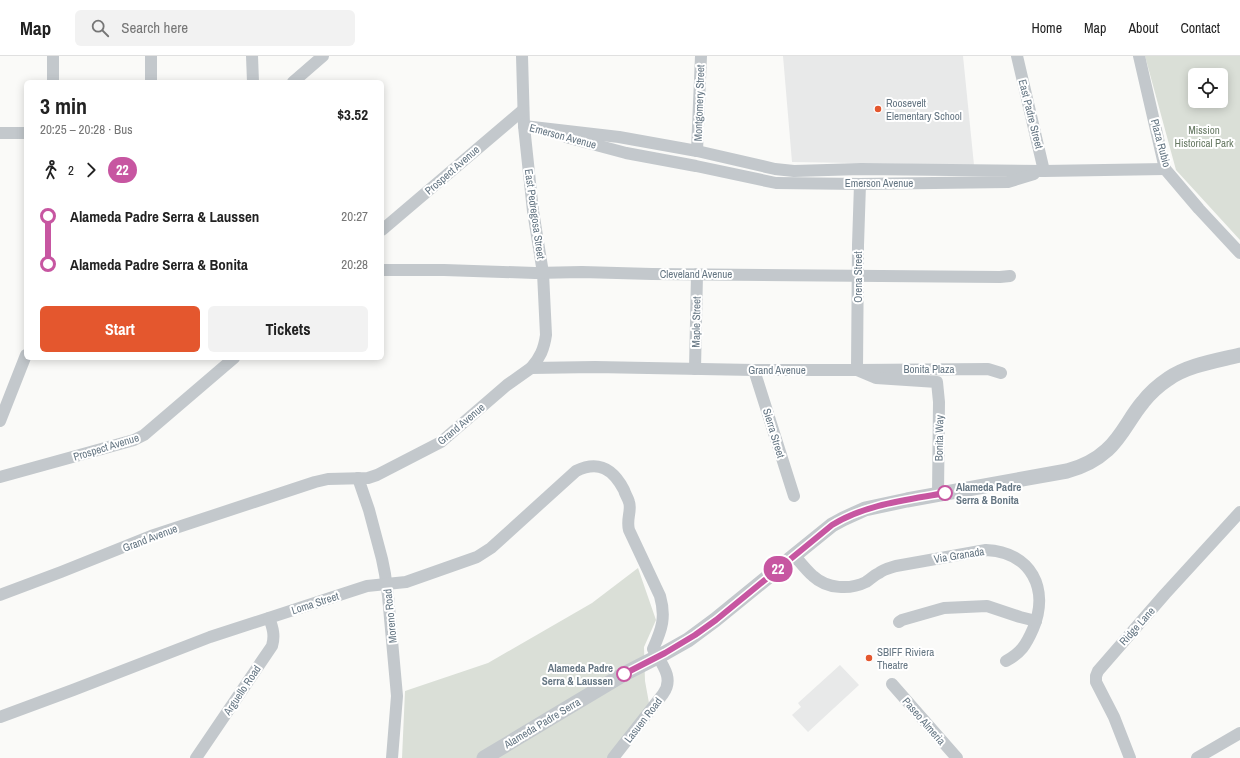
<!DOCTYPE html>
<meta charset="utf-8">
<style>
body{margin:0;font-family:"Archivo Narrow",sans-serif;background:#f2f2f2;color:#222;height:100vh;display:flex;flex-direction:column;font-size:15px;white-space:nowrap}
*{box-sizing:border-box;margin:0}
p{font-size:13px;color:#767676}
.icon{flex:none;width:22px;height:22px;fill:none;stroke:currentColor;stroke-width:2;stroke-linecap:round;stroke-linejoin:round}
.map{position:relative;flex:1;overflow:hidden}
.side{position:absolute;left:24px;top:24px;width:360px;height:280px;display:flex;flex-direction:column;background:#fff;border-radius:6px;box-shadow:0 2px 10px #0003}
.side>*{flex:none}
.badge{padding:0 8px;border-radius:13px;font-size:14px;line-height:26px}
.tools{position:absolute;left:1188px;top:12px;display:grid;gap:8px}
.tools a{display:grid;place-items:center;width:40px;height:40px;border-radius:6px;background:#fff;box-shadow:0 2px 10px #0003;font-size:20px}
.map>.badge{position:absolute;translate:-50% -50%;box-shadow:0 0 0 2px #fff}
.legs{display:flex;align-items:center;gap:6px;height:44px;padding:0 16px;font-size:13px}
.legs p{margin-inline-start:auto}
.overview{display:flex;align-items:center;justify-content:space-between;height:68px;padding:0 16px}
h1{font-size:22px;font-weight:700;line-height:30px}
.button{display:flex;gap:8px;margin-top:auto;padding:8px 16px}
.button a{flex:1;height:46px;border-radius:6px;background:#e4572e;color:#fff;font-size:16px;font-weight:700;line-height:46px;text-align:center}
.button a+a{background:#f2f2f2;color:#222}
ul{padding:0 16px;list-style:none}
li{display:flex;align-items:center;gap:14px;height:48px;font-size:15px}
li i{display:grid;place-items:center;width:6px;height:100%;margin:0 5px;background:currentColor}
li i::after{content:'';width:10px;height:10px;margin:-5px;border:3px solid;border-radius:50%;background:#fff}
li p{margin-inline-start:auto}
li:first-child i{background:linear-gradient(#0000 50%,currentColor 0)}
li:last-child i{background:linear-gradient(currentColor 50%,#0000 0)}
header{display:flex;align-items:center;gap:24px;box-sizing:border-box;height:56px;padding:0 20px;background:#fff;border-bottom:1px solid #e0e0e0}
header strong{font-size:19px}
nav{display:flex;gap:22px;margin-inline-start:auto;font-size:14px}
.search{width:280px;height:36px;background:#f2f2f2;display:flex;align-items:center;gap:10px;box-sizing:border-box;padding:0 14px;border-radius:6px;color:#767676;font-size:15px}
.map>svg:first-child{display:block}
.built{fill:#e8e9e9}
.green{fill:#dadfd7;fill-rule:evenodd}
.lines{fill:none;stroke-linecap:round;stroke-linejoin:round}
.minor{stroke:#c3c8cc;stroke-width:12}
.tertiary{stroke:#c3c8cc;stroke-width:15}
.line-1-casing{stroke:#fff;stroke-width:9}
.line-1{stroke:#c756a1;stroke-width:6}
.poi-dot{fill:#e4572e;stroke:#fff;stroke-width:1.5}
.stop-1-dot{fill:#fff;stroke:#c756a1;stroke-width:2}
.labels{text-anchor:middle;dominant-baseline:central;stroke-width:4;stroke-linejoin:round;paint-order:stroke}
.street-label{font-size:11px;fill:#657683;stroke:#fff}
.poi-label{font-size:11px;fill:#657683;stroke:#fff;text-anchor:start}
.park-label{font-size:11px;fill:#687a64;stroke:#fff}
.stop-label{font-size:11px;font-weight:bold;fill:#657683;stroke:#fff;text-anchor:start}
</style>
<header>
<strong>Map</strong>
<div class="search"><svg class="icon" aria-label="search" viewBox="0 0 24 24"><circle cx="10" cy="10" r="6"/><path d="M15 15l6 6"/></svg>Search here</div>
<nav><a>Home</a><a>Map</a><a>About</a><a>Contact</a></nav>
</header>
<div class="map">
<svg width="1240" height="702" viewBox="0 0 1240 702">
<rect width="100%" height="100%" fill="#fafaf8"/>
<g class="built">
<polygon points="783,0 963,0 974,109 792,106"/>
<polygon points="840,609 859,629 808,676 792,659 801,651 798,647"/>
</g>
<g class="green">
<path d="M1145,0H1240V184L1176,114ZM1195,19H1221V45H1195Z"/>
<polygon points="638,512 656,564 644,591 645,625 649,647 608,702 402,702 405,635 488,607 592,547"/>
</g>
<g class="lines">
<g class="minor">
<polyline points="53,0 53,26"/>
<polyline points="151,0 151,26"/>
<polyline points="252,0 253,26"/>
<path d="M522,0L524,70L533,155L543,217L546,279C544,293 540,302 531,312"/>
<polyline points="1017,0 1044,115"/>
<polyline points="1139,0 1165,113 1199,153 1240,197"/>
<polyline points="293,26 323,0"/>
<polyline points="524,70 619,81 697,95 775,113 794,115 861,113 1044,115 1165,113"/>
<polyline points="0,77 26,77"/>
<polyline points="566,81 626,97 696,110 776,127 860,128 1008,126 1034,118"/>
<polyline points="697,95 701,0"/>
<polyline points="860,128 858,189 857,314 988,313 1001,317"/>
<polyline points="382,174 523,54"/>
<polyline points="382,214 444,214 535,217 582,216 652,218 1000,221 1010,220"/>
<polyline points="695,313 697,218"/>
<polyline points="754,314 794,440"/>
<polyline points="0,365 26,299"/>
<polyline points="0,421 134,384 144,379 234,302"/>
<polyline points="358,422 369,454 382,503 385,518 388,540 397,640 392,702"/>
<path d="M794,499C800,506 806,514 813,520C827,533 850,534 866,526C871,523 874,519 879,517C884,513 890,512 896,510L986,494C1031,496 1050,533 1033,573C1026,589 1021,597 1006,605"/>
<polyline points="0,539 61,516 151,480 315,426 328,423 368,422 377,419 441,386 507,329 531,312 595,311 754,314 857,314 876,322 937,326 939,346 938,438"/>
<polyline points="899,566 902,564 944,552 987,550 1020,561 1036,565"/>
<polyline points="892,628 957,702"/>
<path d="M0,661L73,634L210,581L367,530L406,526L477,501L491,492L576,415C599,404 613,413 624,434C625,438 628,442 629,446C632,454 626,463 629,474L660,540C666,561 662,573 653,593C661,607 675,622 663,638L613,702"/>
<path d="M196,702L272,590C275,580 273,572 269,562"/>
<polyline points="1130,702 1114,661 1096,626 1096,620 1098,615 1165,538 1240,456"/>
<polyline points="1197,702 1240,677"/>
</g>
<path class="tertiary" d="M484,702L624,618L665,597L688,584L715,564L806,490L832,469L843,463L865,453L907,444L1067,415C1082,411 1095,405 1107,394C1122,381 1130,361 1143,346C1150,337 1159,329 1168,323C1188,309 1216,305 1240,299"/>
</g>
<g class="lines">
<defs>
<path id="line-1" d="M624,618L665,597L695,579L716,564L832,469C866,448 907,444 945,437"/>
</defs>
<use href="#line-1" class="line-1-casing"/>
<use href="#line-1" class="line-1"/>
</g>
<g class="poi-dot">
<circle cx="878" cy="53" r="4"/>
<circle cx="869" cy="602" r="4"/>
</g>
<g class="stop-1-dot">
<circle cx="945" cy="437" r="7"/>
<circle cx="624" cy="618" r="7"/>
</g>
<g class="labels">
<g class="street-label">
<text transform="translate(699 47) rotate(-88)">Montgomery Street</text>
<text transform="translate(1031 58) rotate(76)">East Padre Street</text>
<text transform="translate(563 80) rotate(15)">Emerson Avenue</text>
<text transform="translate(1161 87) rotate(75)">Plaza Rubio</text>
<text transform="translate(452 114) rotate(-41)">Prospect Avenue</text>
<text x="879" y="127">Emerson Avenue</text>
<text transform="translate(535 158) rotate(82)">East Pedregosa Street</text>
<text x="696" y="218">Cleveland Avenue</text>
<text transform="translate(858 221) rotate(-90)">Orena Street</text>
<text transform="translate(696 266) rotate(-89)">Maple Street</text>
<text x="929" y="313">Bonita Plaza</text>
<text x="777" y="314">Grand Avenue</text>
<text transform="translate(461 368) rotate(-40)">Grand Avenue</text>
<text transform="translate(774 377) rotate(73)">Sierra Street</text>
<text transform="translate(939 382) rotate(-89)">Bonita Way</text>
<text transform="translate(106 391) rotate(-17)">Prospect Avenue</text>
<text transform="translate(150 482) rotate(-21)">Grand Avenue</text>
<text transform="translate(959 499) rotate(-9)">Via Granada</text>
<text transform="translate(315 547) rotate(-18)">Loma Street</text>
<text transform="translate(390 560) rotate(-96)">Moreno Road</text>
<text transform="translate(1137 570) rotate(-48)">Ridge Lane</text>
<text transform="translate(242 634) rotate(-56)">Arguello Road</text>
<text transform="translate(643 664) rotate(-52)">Lasuen Road</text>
<text transform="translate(924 665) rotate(49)">Paseo Almeria</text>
<text transform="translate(542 667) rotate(-31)">Alameda Padre Serra</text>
</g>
<g class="poi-label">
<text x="886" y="47">Roosevelt<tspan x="886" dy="13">Elementary School</tspan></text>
<text x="877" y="596">SBIFF Riviera<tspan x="877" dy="13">Theatre</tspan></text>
</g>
<g class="park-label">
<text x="1204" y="74">Mission<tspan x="1204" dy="13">Historical Park</tspan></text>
</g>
<g class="stop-label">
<text x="956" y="431">Alameda Padre<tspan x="956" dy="13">Serra &amp; Bonita</tspan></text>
<text x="613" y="612" text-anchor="end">Alameda Padre<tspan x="613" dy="13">Serra &amp; Laussen</tspan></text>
</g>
</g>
</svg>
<div class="tools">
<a><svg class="icon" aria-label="locate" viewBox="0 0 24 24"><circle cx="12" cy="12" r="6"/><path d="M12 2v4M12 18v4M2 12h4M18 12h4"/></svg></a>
</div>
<b class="badge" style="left:778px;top:513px;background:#c756a1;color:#fff">22</b>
<section class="side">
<div class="overview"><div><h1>3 min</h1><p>20:25 – 20:28 · Bus</p></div><b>$3.52</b></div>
<div class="legs"><svg class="icon" aria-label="walk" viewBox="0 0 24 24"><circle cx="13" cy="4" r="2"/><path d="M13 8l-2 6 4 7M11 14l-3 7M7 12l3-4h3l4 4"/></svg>2<svg class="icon" aria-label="forward" viewBox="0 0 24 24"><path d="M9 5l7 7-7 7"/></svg><b class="badge" style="background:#c756a1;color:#fff">22</b></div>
<ul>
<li><i style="color:#c756a1"></i><b>Alameda Padre Serra &amp; Laussen</b><p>20:27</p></li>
<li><i style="color:#c756a1"></i><b>Alameda Padre Serra &amp; Bonita</b><p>20:28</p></li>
</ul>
<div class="button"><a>Start</a><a>Tickets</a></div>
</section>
</div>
